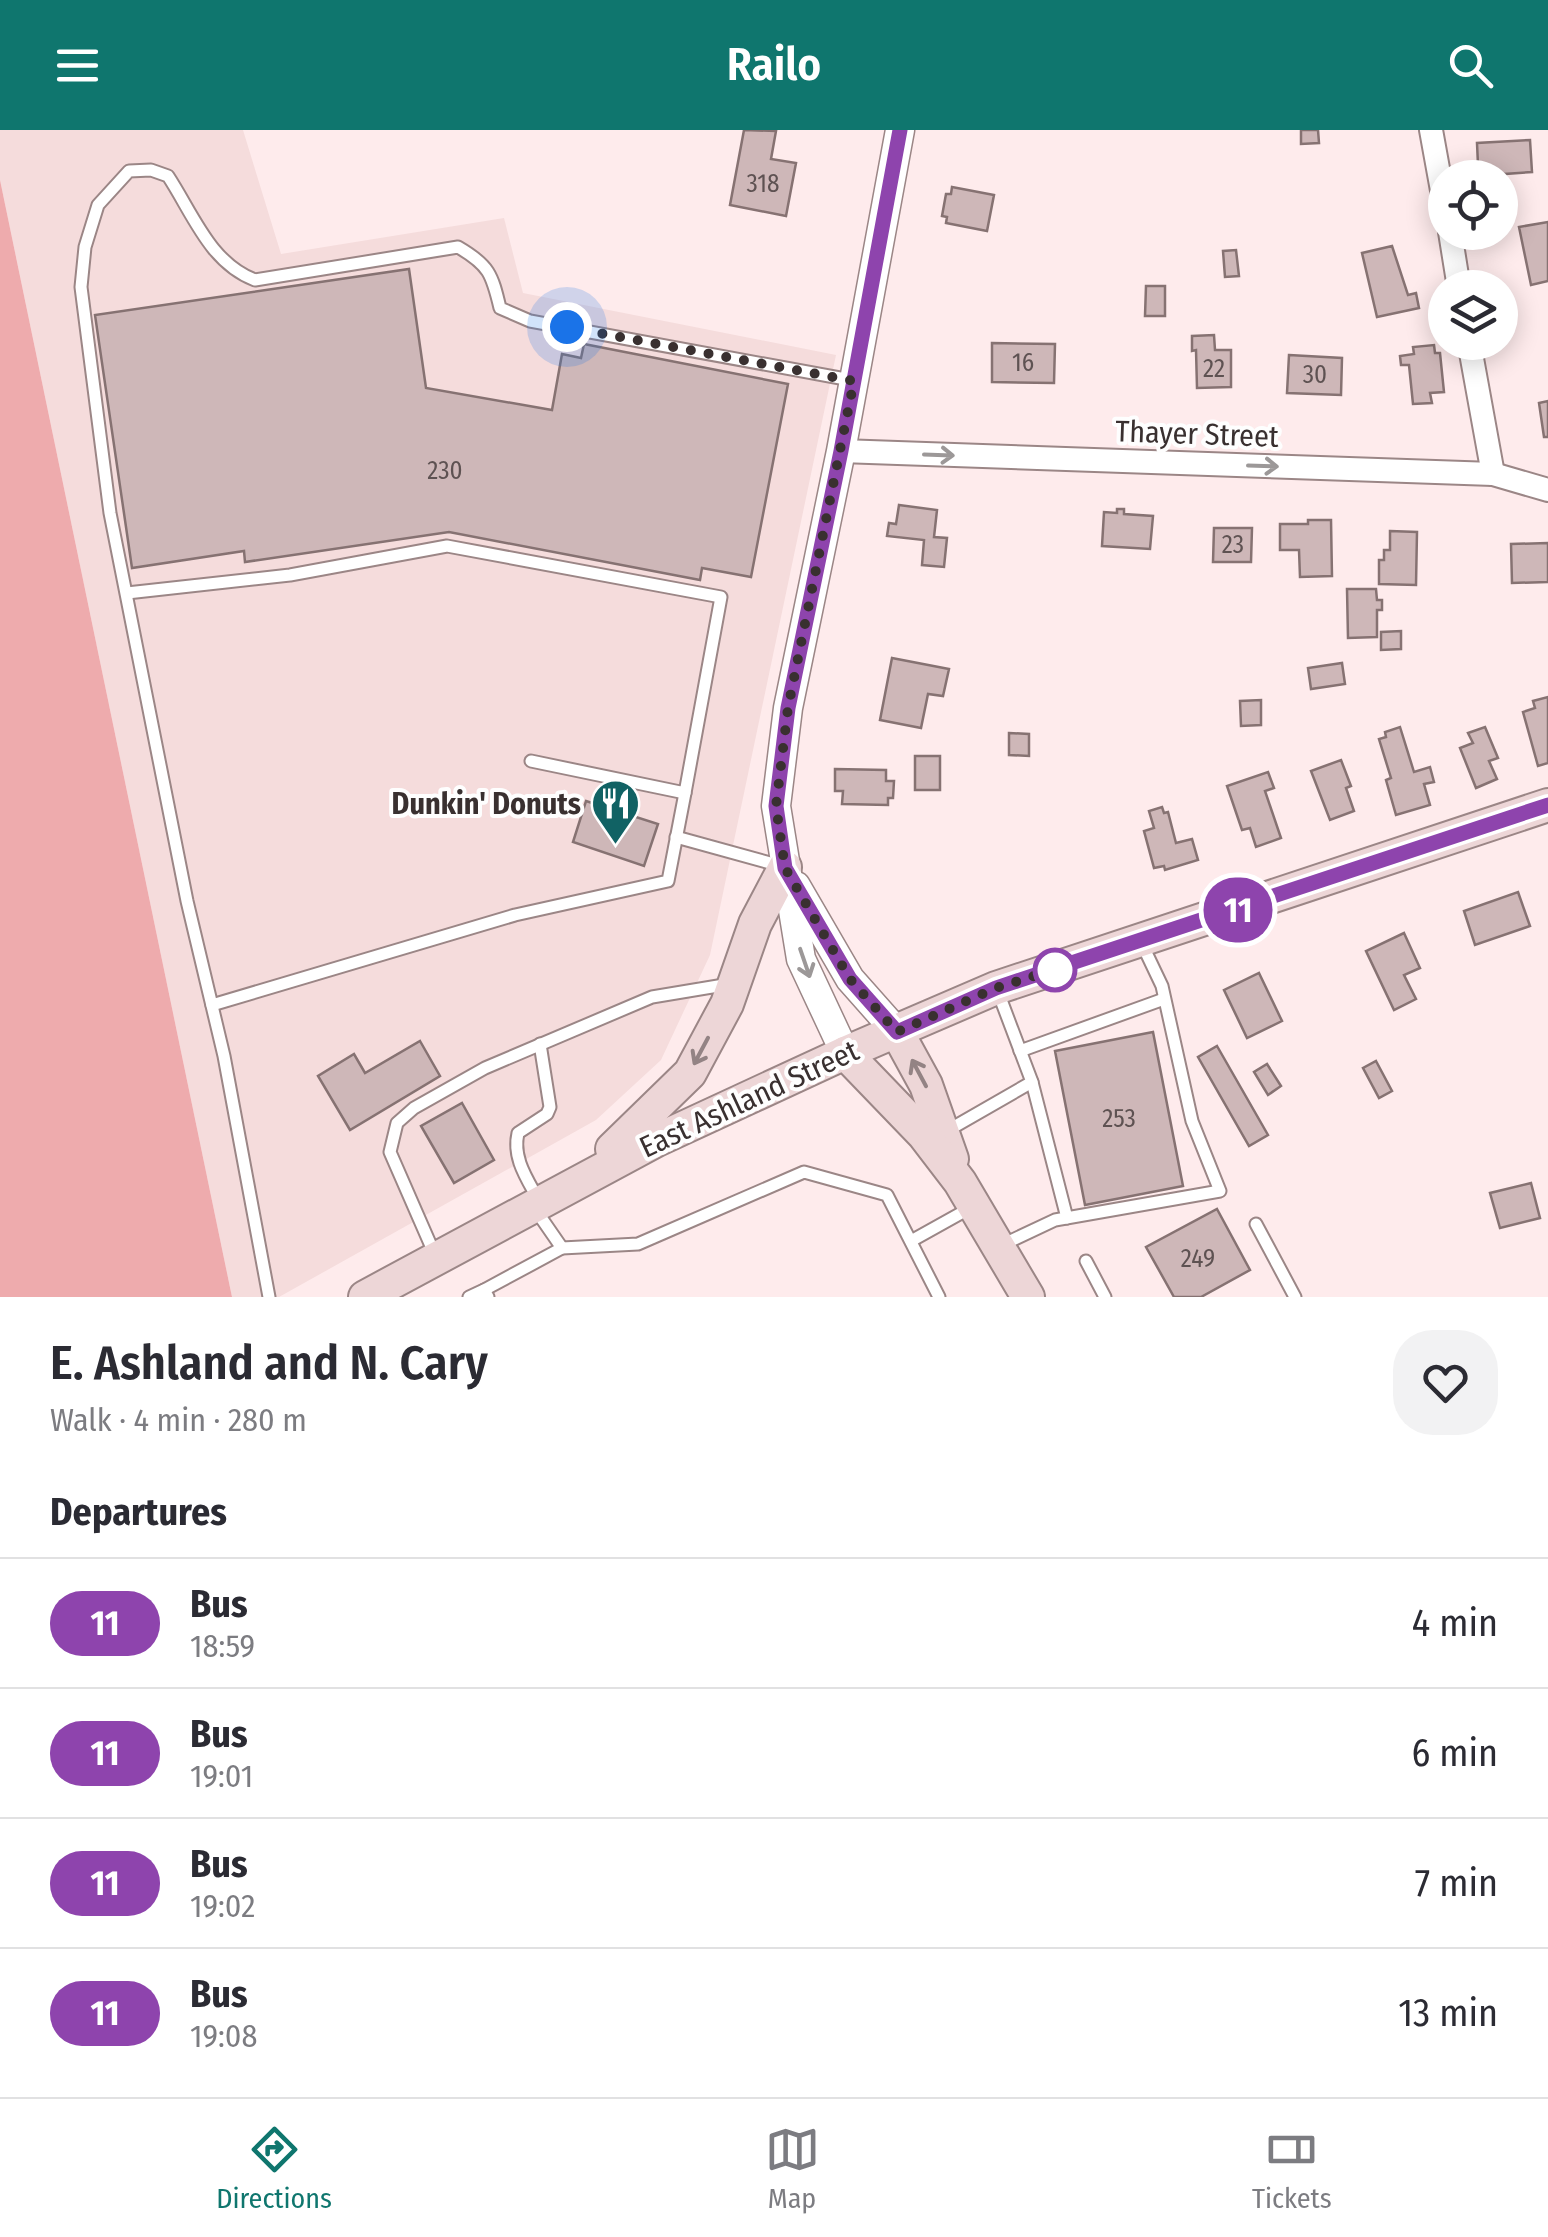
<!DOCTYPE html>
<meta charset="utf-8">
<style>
body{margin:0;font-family:"Fira Sans Condensed",sans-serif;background:#f2f2f3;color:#2b2b33;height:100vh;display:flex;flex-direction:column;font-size:38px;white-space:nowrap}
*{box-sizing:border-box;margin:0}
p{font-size:32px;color:#7c7c81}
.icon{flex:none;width:55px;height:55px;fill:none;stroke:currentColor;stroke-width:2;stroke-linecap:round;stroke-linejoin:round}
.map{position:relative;height:1167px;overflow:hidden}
.sheet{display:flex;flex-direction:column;background:#fff;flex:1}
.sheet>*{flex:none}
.badge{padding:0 20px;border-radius:32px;font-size:35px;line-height:65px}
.tools{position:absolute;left:1428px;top:30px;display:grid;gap:20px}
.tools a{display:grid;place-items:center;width:90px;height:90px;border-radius:50%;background:#fff;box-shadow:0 5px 25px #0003;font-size:50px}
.you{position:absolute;width:50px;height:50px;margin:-25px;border:8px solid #fff;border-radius:50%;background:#1a73e8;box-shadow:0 0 0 15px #1a73e833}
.map>.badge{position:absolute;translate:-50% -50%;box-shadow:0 0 0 5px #fff}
h2{padding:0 50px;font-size:38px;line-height:90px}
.round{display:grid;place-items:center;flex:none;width:105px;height:105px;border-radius:40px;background:#f2f2f3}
.summary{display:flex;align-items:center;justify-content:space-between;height:170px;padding:0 50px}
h1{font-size:48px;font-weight:600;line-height:75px}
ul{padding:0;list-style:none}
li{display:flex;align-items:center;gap:30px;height:130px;padding:0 50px;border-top:2px solid #e1e1e2}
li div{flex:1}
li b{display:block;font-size:38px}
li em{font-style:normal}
li .badge{min-width:110px;font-weight:700;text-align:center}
header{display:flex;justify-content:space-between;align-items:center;height:130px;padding:0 50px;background:#0f766e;color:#fff;font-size:45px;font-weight:600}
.tabs{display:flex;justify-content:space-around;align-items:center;height:140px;border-top:2px solid #e1e1e2;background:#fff;font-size:28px;color:#7c7c81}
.tabs a{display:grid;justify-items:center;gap:5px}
.tabs .active{color:#0f766e}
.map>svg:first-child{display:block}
.built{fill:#f5dcdc}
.green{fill:#eeabad}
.building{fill:#ceb7b8;stroke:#867272;stroke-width:2.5}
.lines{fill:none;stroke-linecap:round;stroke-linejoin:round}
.service-casing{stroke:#9b8686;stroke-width:15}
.minor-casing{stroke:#9b8686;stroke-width:26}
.tertiary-casing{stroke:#9b8686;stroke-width:31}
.secondary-casing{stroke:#9b8686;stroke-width:36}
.service{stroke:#fff;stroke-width:11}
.minor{stroke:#fff;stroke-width:22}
.tertiary{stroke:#fff;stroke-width:28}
.secondary{stroke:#edd6d7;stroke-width:32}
.oneway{stroke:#9c9898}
.oneway2{stroke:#938384}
.line-casing{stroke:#fff;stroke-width:22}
.line{stroke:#8e44ad;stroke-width:15}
.walk{stroke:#393030;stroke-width:10;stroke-dasharray:0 18}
.stop-dot{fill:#fff;stroke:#8e44ad;stroke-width:5}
.labels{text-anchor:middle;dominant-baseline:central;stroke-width:8;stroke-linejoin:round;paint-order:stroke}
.number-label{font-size:25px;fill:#5e5252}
.street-label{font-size:30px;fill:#393030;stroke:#fefefe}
.poi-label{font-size:30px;font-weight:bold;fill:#393030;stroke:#fefefe;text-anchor:end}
</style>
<header><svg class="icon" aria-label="menu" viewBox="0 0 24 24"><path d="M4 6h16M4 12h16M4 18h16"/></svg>Railo<svg class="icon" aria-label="search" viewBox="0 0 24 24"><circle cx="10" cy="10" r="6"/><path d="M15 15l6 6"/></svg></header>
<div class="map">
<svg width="1548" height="1167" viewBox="0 0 1548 1167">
<rect width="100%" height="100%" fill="#feebec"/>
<polygon class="built" points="0,0 243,0 281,124 504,88 523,163 836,225 710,825 661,930 596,990 279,1167 232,1167 0,50"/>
<polygon class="green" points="0,50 232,1167 0,1167"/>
<g class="building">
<polygon points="744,0 776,1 771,29 796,33 786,86 730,75"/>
<polygon points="1301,0 1318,0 1319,13 1301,14"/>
<polygon points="1530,10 1532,42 1505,44 1506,62 1500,62 1500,48 1489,48 1489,43 1484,43 1484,35 1478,35 1477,13"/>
<polygon points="952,57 994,65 987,101 946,93 947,87 942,86 946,64 951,64"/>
<polygon points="1548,92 1548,151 1531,155 1519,97"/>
<polygon points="1392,116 1408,165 1416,163 1419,178 1377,187 1362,123"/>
<polygon points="1236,120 1239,146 1225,147 1223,121"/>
<polygon points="409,139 426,258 552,280 562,224 581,228 584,214 788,254 751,447 702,438 700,450 449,402 245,432 244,421 132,438 95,185"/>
<polygon points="1146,156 1165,156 1165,186 1145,186"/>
<polygon points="1214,205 1215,220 1231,220 1231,257 1197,258 1196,220 1192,221 1192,206"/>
<polygon points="992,213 1055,214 1054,253 992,252"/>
<polygon points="1434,215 1435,223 1440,223 1444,262 1430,263 1432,273 1413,274 1409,235 1401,235 1400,226 1414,224 1413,217"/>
<polygon points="1289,225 1342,228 1341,265 1287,263"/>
<polygon points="1548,271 1548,307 1544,307 1539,273"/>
<polygon points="899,375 937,380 934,407 947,408 944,437 922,435 924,410 887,406 889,393 896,394"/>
<polygon points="1117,379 1124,379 1124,384 1153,386 1150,419 1102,416 1104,382 1117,383"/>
<polygon points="1308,390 1331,390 1332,446 1300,447 1299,420 1280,420 1280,394 1308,394"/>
<polygon points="1214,398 1252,398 1251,432 1213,432"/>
<polygon points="1390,401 1417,402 1416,455 1379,454 1379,430 1384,430 1384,420 1390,420"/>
<polygon points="1548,413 1548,452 1512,453 1511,414"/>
<polygon points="1347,459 1376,459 1377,470 1382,470 1382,480 1377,480 1377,507 1348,508"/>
<polygon points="1401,501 1401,519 1381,520 1381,502"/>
<polygon points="892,528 949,539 943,566 928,564 921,598 880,590"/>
<polygon points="1342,533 1345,554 1311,559 1308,538"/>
<polygon points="1548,567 1548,633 1538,636 1523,582 1535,578 1533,571"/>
<polygon points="1261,570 1261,595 1241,596 1240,571"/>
<polygon points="1400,597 1414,642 1430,637 1434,652 1424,654 1430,675 1396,685 1386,650 1391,648 1379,609 1386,607 1385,602"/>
<polygon points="1485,597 1498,628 1489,631 1497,649 1476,658 1460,618 1473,613 1468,603"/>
<polygon points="1009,603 1029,604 1029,626 1009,625"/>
<rect x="915" y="626" width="25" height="34"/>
<polygon points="1341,630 1351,656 1346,658 1354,681 1330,690 1311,641"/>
<polygon points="835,639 886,640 886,651 894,651 893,668 888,668 888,675 842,674 843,661 835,661"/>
<polygon points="1268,642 1274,658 1265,661 1281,708 1256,717 1250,698 1242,700 1227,656"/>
<polygon points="586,671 658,694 644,736 573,712"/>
<polygon points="1162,677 1164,683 1168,682 1176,713 1192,709 1198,730 1165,740 1164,736 1154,738 1144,701 1154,698 1149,681"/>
<polygon points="1518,762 1530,796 1475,815 1464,781"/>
<polygon points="1404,803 1420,838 1404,845 1416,869 1394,880 1366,821"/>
<polygon points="1259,843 1282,891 1247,908 1224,860"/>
<polygon points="1153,902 1183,1056 1085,1075 1055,921"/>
<polygon points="420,911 440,946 350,1000 318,946 354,924 365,943"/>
<polygon points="1217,916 1268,1005 1249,1016 1198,927"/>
<polygon points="1376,931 1392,961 1379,968 1363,938"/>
<polygon points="1267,934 1281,956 1268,965 1254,942"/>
<polygon points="462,973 494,1030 454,1053 421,996"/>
<polygon points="1531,1053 1540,1088 1500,1098 1490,1063"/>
<polygon points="1217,1079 1250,1140 1201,1167 1174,1167 1146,1117"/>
</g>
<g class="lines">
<defs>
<g id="service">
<polyline points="127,463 290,445 447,416 721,467 685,663 531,631"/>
<polyline points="676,707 781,736"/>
<polyline points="212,875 515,785 668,751 685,663"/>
<polyline points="1020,921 1164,869"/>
<polyline points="1032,952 1067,1088"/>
<polyline points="945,1002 1032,952 998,862"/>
<path d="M539,1071C528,1050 512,1029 518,1003L547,984L550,977L540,914"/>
<polyline points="1256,1094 1295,1167"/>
<polyline points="911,1111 972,1077"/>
<polyline points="1002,1115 1055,1090 1220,1061 1192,991 1162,856 1142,814"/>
<polyline points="562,1118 638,1114 804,1042 887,1065 939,1167"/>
<polyline points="435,1125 390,1022 397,993 414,978 485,938 652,867 730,854"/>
<polyline points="1086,1131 1105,1167"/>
<polyline points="484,1160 562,1118 535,1079"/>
<path d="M269,1167L224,926L187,771L110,383L81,157L85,117L98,75L129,41L151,40L168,46C193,84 210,133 255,150L458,117C489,135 492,144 500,178L530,191L851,250"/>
<polyline points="469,1167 484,1160 488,1167"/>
</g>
<g id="minor">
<polyline points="1431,0 1445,77"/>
<polyline points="1450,102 1459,158"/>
<polyline points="1469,212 1493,344"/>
<polyline points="841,321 1493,344 1548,360"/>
</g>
<g id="tertiary">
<polyline points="796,756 850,849 897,902"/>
<polyline points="845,923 801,829 776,676 788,578 841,321 900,0"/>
</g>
<g id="secondary">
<polyline points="897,902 926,955 952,1029"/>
<polyline points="845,923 924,1005 960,1052 1028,1167"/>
<polyline points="612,1019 690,943 727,874 755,794 785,737"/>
<polyline points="365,1167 657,1010 845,923 996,858 1548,675"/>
</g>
</defs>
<use href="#service" class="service-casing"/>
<use href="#minor" class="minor-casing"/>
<use href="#tertiary" class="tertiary-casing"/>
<use href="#secondary" class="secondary-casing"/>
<use href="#service" class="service"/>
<use href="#minor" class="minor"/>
<use href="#tertiary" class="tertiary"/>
<use href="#secondary" class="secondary"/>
</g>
<defs><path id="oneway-shaft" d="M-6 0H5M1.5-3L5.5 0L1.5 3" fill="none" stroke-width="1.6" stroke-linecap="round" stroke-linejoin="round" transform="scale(2.5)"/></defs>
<g class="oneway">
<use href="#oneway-shaft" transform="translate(939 325) rotate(2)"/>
<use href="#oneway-shaft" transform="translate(1263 336) rotate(2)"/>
<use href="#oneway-shaft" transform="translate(805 833) rotate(71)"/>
</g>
<g class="oneway2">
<use href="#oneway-shaft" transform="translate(701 921) rotate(118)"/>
<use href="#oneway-shaft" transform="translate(919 943) rotate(-118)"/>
</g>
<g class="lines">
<defs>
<polyline id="line" points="900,0 841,321 788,578 776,676 785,738 850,849 897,902 996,858 1548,675"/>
</defs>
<use href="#line" class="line-casing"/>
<use href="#line" class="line"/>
<polyline class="walk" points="567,197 854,251 788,578 776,676 785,738 850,849 897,902 996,858 1066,836 1055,840"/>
</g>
<defs>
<symbol id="restaurant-pin" viewBox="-11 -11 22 30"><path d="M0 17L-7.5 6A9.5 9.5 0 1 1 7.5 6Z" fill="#116264" stroke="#fefefe"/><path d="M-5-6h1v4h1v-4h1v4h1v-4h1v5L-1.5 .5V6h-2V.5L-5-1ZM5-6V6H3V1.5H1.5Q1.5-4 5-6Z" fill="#fff"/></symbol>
</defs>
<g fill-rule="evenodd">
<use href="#restaurant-pin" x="588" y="646" width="55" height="75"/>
</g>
<circle class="stop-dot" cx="1055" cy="840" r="20"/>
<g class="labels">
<g class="number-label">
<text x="763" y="54">318</text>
<text x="1023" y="233">16</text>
<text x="1214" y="239">22</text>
<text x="1315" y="245">30</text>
<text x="445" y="341">230</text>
<text x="1233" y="415">23</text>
<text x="1119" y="989">253</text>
<text x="1198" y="1129">249</text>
</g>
<g class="street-label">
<text transform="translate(1197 304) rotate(2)">Thayer Street</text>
<text transform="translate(749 969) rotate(-25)">East Ashland Street</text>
</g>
<g class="poi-label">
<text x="581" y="674">Dunkin' Donuts</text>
</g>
</g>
</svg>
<div class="tools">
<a><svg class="icon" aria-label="locate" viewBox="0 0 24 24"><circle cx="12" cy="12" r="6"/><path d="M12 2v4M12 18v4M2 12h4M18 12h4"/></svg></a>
<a><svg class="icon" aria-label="layers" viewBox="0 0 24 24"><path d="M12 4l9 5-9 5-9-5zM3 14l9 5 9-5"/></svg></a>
</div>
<div class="you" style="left:567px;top:197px"></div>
<b class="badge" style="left:1238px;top:780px;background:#8e44ad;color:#fff">11</b>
</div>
<section class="sheet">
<div class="summary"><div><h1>E. Ashland and N. Cary</h1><p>Walk · 4 min · 280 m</p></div><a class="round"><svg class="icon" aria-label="heart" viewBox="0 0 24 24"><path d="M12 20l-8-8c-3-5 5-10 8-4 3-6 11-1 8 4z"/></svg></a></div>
<h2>Departures</h2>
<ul>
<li><span class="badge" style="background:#8e44ad;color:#fff">11</span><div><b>Bus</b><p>18:59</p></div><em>4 min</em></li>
<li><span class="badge" style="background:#8e44ad;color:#fff">11</span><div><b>Bus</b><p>19:01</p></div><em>6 min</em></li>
<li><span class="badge" style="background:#8e44ad;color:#fff">11</span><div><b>Bus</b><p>19:02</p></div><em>7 min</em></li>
<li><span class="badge" style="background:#8e44ad;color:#fff">11</span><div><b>Bus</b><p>19:08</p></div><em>13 min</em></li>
</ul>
</section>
<nav class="tabs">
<a class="active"><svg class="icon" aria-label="directions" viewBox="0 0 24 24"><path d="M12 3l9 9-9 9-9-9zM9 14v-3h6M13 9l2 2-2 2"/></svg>Directions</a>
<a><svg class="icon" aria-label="map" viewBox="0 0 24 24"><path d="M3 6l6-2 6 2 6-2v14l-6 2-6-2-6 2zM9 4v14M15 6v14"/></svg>Map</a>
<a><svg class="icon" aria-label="tickets" viewBox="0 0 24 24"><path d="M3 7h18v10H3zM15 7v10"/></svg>Tickets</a>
</nav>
